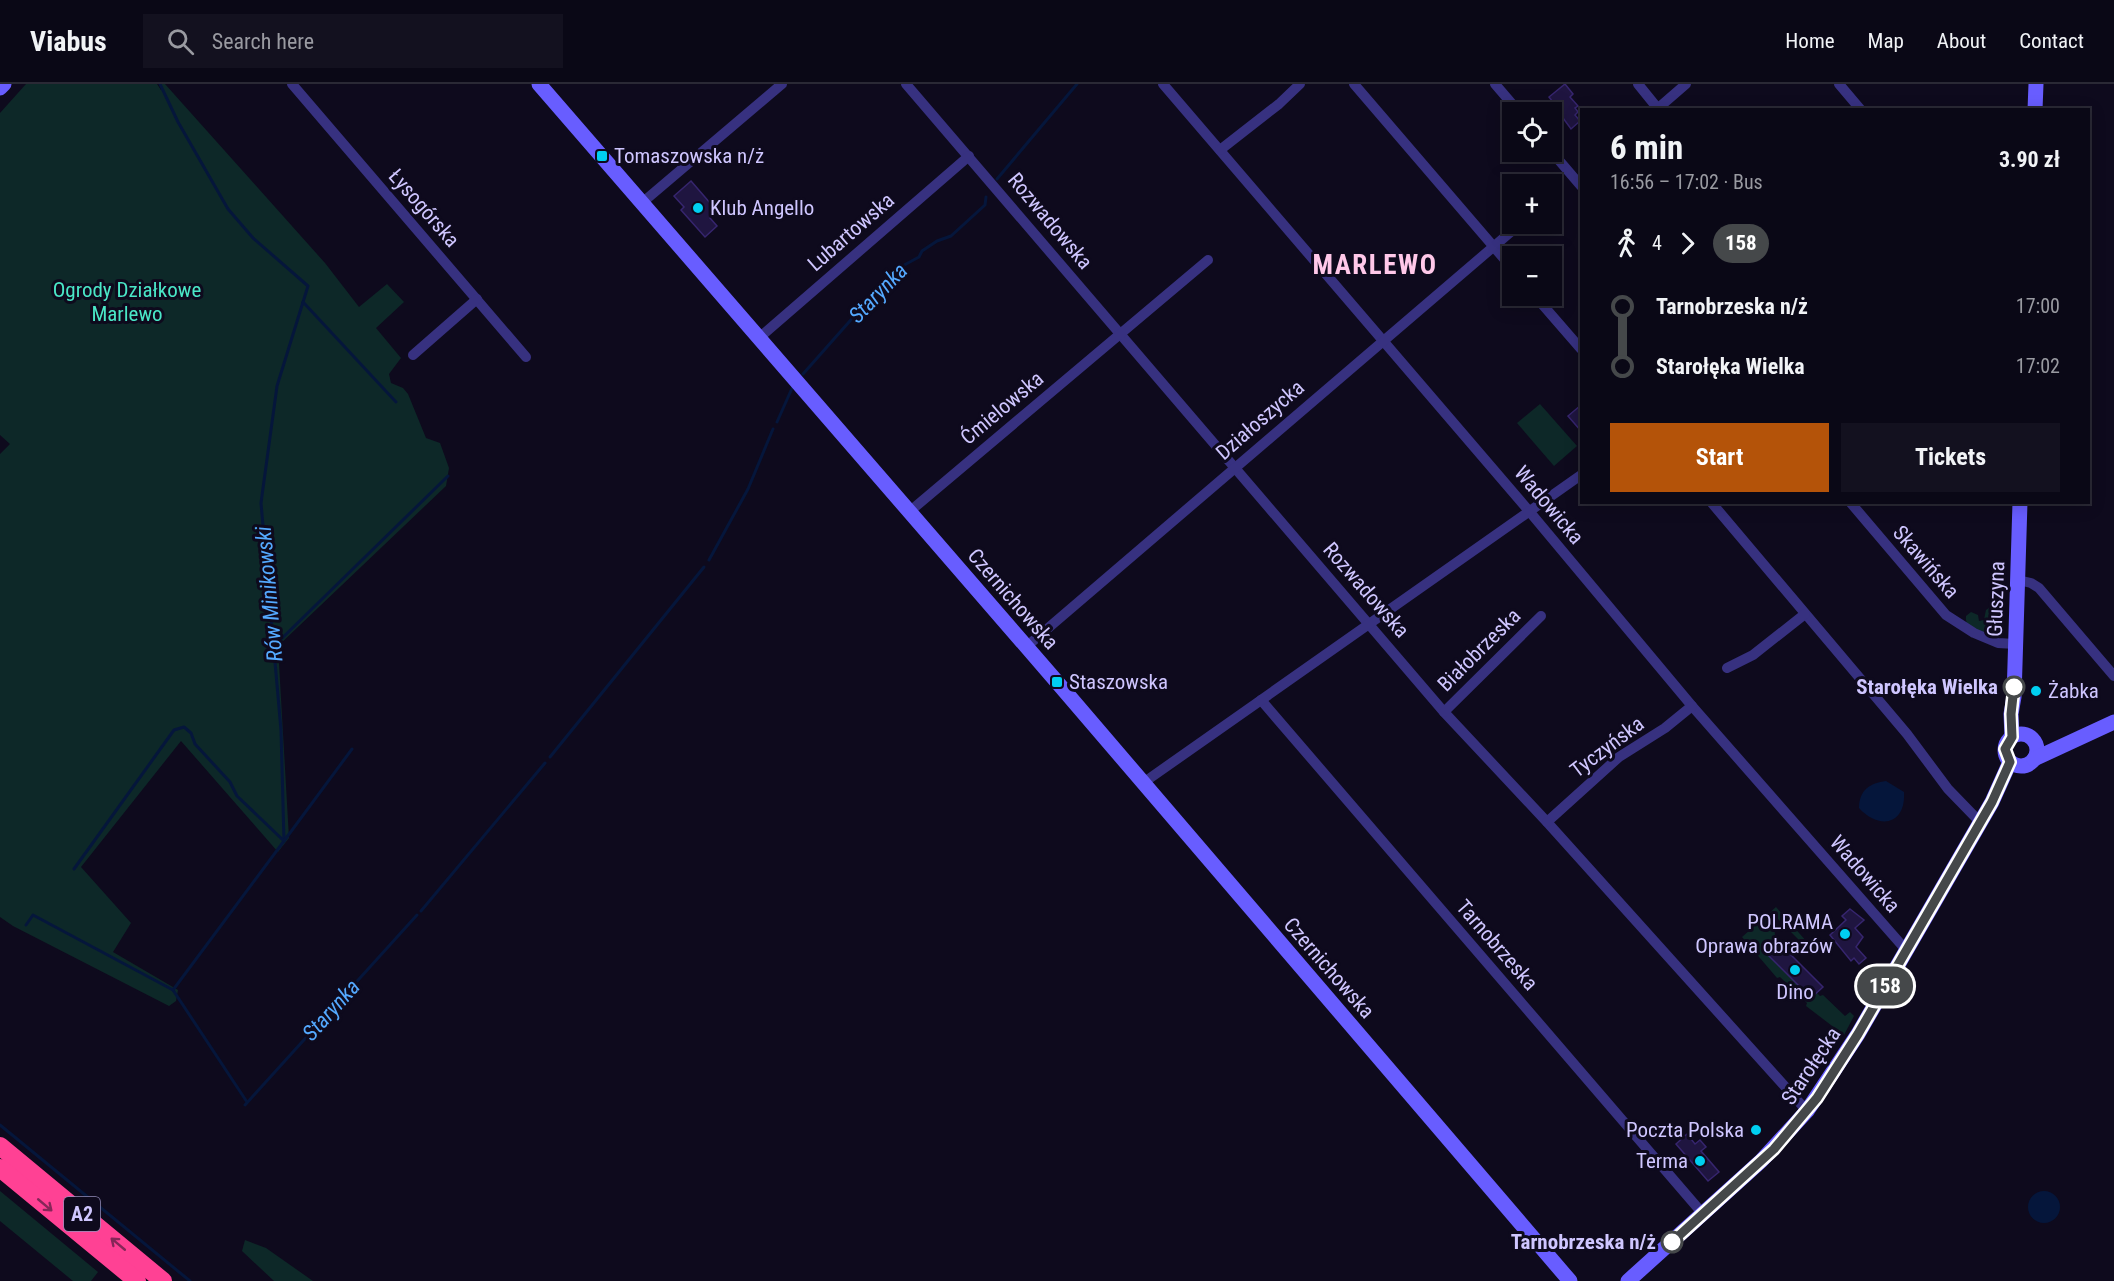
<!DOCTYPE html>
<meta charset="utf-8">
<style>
body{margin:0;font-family:"Roboto Condensed",sans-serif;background:#13111f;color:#f1f3f6;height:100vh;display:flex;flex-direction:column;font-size:22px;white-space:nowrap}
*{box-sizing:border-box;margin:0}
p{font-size:20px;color:#999aa1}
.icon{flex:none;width:33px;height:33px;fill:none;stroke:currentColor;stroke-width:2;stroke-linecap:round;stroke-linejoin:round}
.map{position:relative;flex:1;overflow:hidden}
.panel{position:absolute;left:1580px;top:24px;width:510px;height:396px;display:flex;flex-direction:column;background:#0a0816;border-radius:0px;box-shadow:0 3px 15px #0003,0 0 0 2px #2a2935}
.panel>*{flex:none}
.badge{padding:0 12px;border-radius:20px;font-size:21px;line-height:39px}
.buttons{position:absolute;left:1502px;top:18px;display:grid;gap:12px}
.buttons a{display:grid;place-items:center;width:60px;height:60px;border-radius:0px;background:#0a0816;box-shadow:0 3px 15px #0003,0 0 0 2px #2a2935;font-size:30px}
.map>.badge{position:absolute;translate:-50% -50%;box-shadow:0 0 0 3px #fff}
.legs{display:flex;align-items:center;gap:9px;height:66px;padding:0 30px;font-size:20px}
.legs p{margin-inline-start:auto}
.summary{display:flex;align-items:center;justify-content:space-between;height:102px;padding:0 30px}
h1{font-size:33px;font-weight:700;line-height:45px}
.primary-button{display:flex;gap:12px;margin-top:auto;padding:12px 30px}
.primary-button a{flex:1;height:69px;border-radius:0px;background:#b45309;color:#fff;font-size:24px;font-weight:700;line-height:69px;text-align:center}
.primary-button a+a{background:#13111f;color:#f1f3f6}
ul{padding:0 30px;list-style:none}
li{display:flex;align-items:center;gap:21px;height:60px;font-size:22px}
li i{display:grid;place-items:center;width:9px;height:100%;margin:0 8px;background:currentColor}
li i::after{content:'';width:15px;height:15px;margin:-8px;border:4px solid;border-radius:50%;background:#0a0816}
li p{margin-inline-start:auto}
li:first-child i{background:linear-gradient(#0000 50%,currentColor 0)}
li:last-child i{background:linear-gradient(currentColor 50%,#0000 0)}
header{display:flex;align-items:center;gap:36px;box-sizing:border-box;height:84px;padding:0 30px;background:#0a0816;border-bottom:2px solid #2a2935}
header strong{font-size:28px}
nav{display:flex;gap:33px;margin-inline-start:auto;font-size:21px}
.search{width:420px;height:54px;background:#13111f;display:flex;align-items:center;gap:15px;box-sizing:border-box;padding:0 21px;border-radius:0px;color:#999aa1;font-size:22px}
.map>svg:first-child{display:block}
.green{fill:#0d2828}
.water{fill:#05163b}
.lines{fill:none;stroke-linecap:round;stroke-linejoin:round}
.stream{stroke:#05163b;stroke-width:3}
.building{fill:#1f1540;stroke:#36256e;stroke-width:1.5}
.street{stroke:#373180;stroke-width:10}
.secondary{stroke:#685dff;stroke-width:15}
.highway{stroke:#ff4194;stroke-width:18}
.oneway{stroke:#862658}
.line-1-casing{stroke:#fff;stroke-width:14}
.line-1{stroke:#45484a;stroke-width:9}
.poi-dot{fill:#00cff1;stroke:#0e0a1d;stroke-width:2}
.stop-1-dot{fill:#fff;stroke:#45484a;stroke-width:3}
.labels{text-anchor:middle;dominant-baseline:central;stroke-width:6;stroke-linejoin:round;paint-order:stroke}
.shield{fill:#0e0a1d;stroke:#958ebb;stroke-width:1.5}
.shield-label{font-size:20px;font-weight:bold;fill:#cfc6ff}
.poi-label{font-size:21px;fill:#cfc6ff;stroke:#0e0a1d;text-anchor:start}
.street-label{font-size:21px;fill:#cfc6ff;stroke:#0e0a1d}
.park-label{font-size:21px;fill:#4ae7c7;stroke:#0e0a1d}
.stop-label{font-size:21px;font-weight:bold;fill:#cfc6ff;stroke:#0e0a1d;text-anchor:end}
.water-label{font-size:22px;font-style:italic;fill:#54a9ff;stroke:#0e0a1d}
.district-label{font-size:27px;font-weight:bold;letter-spacing:1.5px;fill:#ffc8e9;stroke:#0e0a1d}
</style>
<header>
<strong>Viabus</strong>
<div class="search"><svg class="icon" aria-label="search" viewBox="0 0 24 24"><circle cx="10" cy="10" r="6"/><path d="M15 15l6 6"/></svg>Search here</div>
<nav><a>Home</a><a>Map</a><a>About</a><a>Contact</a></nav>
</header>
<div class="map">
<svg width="2114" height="1197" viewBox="0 0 2114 1197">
<rect width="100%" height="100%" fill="#0e0a1d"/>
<g class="green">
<polygon points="26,0 157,0 161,6 161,0 165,0 325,179 359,223 387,200 404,218 376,244 401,274 389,290 391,299 403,304 408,310 426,354 440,359 449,384 446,402 278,562 289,754 278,768 181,657 81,783 131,839 113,868 178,906 176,917 169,922 13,842 0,833 0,370 10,360 0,351 0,29"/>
<polygon points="1540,320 1577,362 1554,382 1517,339"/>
<path d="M1992,522L2000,523L2004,528L2003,551L1998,555C1986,551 1964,548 1966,532L1971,528L1978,531L1979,537L1984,536L1986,526Z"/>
<polygon points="1776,823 1815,867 1810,867 1772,829 1768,833 1774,839 1775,852 1763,866 1811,914 1817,909 1820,912 1823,911 1845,932 1850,928 1854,932 1844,951 1806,922 1807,919 1780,893 1777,894 1742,853"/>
<polygon points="0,1107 98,1188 91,1197 73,1197 0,1137"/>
<polygon points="245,1156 266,1164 313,1197 274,1197 242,1167"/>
</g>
<g class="water">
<path d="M1886,697L1904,708C1906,741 1879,746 1859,724C1859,706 1870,699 1886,697Z"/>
<circle cx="2044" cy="1123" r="16"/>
</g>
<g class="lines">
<g class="stream">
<polyline points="160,0 178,38 228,125 253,154 308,202 277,302 261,419 281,646 284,757 173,906 247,1018"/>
<polyline points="997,95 1077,0"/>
<polyline points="303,218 396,318"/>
<polyline points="803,290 895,186 919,173 922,167 937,157 951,152 985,121 986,113"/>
<polyline points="777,338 793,302"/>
<polyline points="709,476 748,405 773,345"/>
<polyline points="274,562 448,392"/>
<polyline points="550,673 704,483"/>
<polyline points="74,785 174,646 184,643 191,649 195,660 230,698 237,712 284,757 352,665"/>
<polyline points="421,827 545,679"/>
<polyline points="26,841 33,831 173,906"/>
<polyline points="245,1021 417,831"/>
<polyline points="0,1041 190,1197"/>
</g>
</g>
<g class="building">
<polygon points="1565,0 1573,10 1570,13 1578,22 1575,24 1578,28 1575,31 1580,37 1571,45 1563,34 1559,38 1546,23 1553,18 1549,13"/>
<polygon points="691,97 717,127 710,134 717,142 705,153 681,126 684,123 674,112"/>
<polygon points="1581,321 1581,347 1568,332"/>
<polygon points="1850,825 1864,836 1855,844 1863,853 1856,863 1866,874 1859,880 1854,874 1851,877 1830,851 1846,836 1842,832"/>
<polygon points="1779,859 1823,903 1811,914 1767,870"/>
<polygon points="1687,1050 1695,1060 1700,1056 1706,1063 1701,1067 1719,1088 1708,1097 1676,1060"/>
</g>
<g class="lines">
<g class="street">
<polyline points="292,0 526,273"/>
<polyline points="906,0 1444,628 1547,738 1807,1027"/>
<polyline points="1163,0 1529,427 1692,622 1906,866"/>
<polyline points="1354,0 1512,184"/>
<polyline points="1495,0 1519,28"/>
<polyline points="1638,0 1659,26"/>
<polyline points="1839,0 1861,26"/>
<polyline points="1656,26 1686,0"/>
<polyline points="1220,66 1279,20 1300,0"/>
<polyline points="1551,67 1581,102"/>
<polyline points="643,118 782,0"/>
<polyline points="1535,212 1581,265"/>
<polyline points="759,254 969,72"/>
<polyline points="413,271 477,215"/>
<polyline points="1711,418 1907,650 1948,705 1980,738"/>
<polyline points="1850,418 1946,531 1974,549 1998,559 2015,560"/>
<polyline points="909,428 1208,176"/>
<polyline points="2018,496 2031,499 2039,504 2114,592"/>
<polyline points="1026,563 1520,140"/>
<polyline points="1727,584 1753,571 1805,530"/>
<polyline points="1261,616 1703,1130"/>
<polyline points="1444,628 1541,532"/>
<polyline points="1143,699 1581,391"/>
<polyline points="1547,738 1619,673 1665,644 1692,622"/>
</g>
<g class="secondary">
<polyline points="539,0 1057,598 1570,1197"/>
<polyline points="0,4 4,0"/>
<polyline points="2035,26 2036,0"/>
<circle cx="2021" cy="666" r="16"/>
<polyline points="2012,653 2011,630 2014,613 2020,418"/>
<polyline points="2034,675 2114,638"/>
<polyline points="1628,1197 1761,1077 1807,1027 1858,950 1992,718 2010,678"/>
</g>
<g class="highway">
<polyline points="0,1062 163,1197"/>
<polyline points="0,1084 137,1197"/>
</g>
</g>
<defs><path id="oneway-shaft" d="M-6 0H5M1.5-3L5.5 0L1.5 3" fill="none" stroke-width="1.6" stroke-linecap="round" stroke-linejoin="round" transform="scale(1.5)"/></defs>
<g class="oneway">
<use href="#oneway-shaft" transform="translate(45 1121) rotate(40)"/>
<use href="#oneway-shaft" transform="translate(118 1160) rotate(-140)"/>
</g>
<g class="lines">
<defs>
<polyline id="line-1" points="1672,1158 1774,1065 1817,1014 1858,950 1992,718 2010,678 2005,665 2012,653 2011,630 2014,603"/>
</defs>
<use href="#line-1" class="line-1-casing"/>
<use href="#line-1" class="line-1"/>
</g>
<g class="poi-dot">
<rect x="596" y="66" width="12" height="12" rx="3"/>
<circle cx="698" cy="124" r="6"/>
<rect x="1051" y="592" width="12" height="12" rx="3"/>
<circle cx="2036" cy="607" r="6"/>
<circle cx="1845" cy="850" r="6"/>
<circle cx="1795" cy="886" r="6"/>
<circle cx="1756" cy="1046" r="6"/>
<circle cx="1700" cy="1077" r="6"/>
</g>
<g class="stop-1-dot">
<circle cx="2014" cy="603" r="10"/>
<circle cx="1672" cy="1158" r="10"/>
</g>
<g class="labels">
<rect class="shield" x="64" y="1113" width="36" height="34" rx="4.5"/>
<g class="shield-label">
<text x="82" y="1130">A2</text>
</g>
<g class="poi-label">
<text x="614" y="72">Tomaszowska n/ż</text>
<text x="710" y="124">Klub Angello</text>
<text x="1069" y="598">Staszowska</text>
<text x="2048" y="607">Żabka</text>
<text x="1833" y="838" text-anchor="end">POLRAMA<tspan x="1833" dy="24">Oprawa obrazów</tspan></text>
<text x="1795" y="908" text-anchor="middle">Dino</text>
<text x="1744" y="1046" text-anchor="end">Poczta Polska</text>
<text x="1688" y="1077" text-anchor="end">Terma</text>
</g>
<g class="street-label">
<text transform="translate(424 124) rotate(49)">Łysogórska</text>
<text transform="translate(1050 137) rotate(50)">Rozwadowska</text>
<text transform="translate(851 148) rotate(-41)">Lubartowska</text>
<text transform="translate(1002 324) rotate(-40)">Ćmielowska</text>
<text transform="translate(1260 336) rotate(-41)">Działoszycka</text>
<text transform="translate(1549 421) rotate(50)">Wadowicka</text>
<text transform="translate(1926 478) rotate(49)">Skawińska</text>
<text transform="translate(1366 506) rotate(49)">Rozwadowska</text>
<text transform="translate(1013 515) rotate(49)">Czernichowska</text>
<text transform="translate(1996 515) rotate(-88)">Głuszyna</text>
<text transform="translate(1479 566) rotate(-45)">Białobrzeska</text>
<text transform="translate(1607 663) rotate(-37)">Tyczyńska</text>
<text transform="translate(1865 790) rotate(49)">Wadowicka</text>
<text transform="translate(1497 861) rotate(49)">Tarnobrzeska</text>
<text transform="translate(1329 884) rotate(49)">Czernichowska</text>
<text transform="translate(1811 982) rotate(-56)">Starołęcka</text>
</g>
<g class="park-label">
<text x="127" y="206">Ogrody Działkowe<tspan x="127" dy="24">Marlewo</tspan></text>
</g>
<g class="stop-label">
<text x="1998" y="603">Starołęka Wielka</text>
<text x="1656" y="1158">Tarnobrzeska n/ż</text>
</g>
<g class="water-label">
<text transform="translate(878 209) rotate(-46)">Starynka</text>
<text transform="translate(269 510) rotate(-95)">Rów Minikowski</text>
<text transform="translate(331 926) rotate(-48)">Starynka</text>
</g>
<g class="district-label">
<text x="1375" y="181">MARLEWO</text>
</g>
</g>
</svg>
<div class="buttons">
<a><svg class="icon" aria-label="locate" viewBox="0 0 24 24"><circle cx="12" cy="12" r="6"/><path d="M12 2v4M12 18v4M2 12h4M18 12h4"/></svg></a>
<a>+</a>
<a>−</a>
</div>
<b class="badge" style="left:1885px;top:902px;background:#45484a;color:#fff">158</b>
<section class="panel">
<div class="summary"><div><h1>6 min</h1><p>16:56 – 17:02 · Bus</p></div><b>3.90 zł</b></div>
<div class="legs"><svg class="icon" aria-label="walk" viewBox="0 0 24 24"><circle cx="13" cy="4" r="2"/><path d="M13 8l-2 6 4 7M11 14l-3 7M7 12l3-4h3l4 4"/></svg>4<svg class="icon" aria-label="forward" viewBox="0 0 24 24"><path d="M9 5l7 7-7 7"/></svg><b class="badge" style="background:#45484a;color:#fff">158</b></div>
<ul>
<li><i style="color:#45484a"></i><b>Tarnobrzeska n/ż</b><p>17:00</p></li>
<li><i style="color:#45484a"></i><b>Starołęka Wielka</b><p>17:02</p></li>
</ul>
<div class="primary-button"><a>Start</a><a>Tickets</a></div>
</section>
</div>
